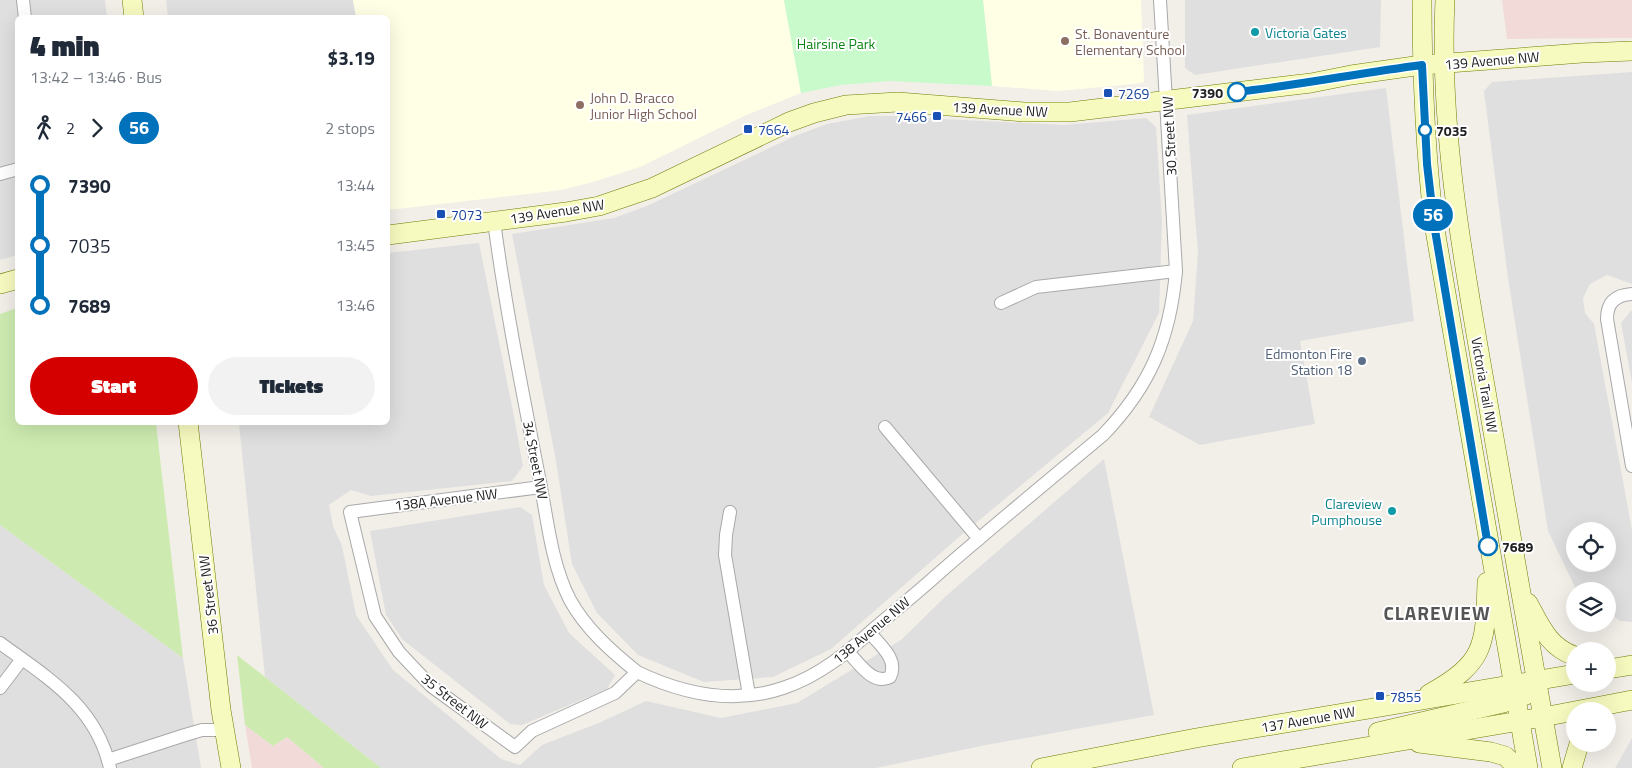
<!DOCTYPE html>
<meta charset="utf-8">
<style>
body{margin:0;font-family:"Titillium Web",sans-serif;background:#f2f2f3;color:#1f2937;height:100vh;display:flex;flex-direction:column;font-size:19px;white-space:nowrap}
*{box-sizing:border-box;margin:0}
p{font-size:16px;color:#747a83}
.icon{flex:none;width:28px;height:28px;fill:none;stroke:currentColor;stroke-width:2;stroke-linecap:round;stroke-linejoin:round}
.map{position:relative;flex:1;overflow:hidden}
.details{position:absolute;left:15px;top:15px;width:375px;height:410px;display:flex;flex-direction:column;background:#fff;border-radius:8px;box-shadow:0 5px 20px #0002}
.details>*{flex:none}
.badge{padding:0 10px;border-radius:16px;font-size:18px;line-height:32px}
.fabs{position:absolute;left:1566px;top:522px;display:grid;gap:10px}
.fabs a{display:grid;place-items:center;width:50px;height:50px;border-radius:50%;background:#fff;box-shadow:0 5px 20px #0002;font-size:25px}
.map>.badge{position:absolute;translate:-50% -50%;box-shadow:0 0 0 2px #fff}
.legs{display:flex;align-items:center;gap:8px;height:55px;padding:0 15px;font-size:16px}
.legs p{margin-inline-start:auto}
.head{display:flex;align-items:center;justify-content:space-between;height:85px;padding:0 15px}
h1{font-size:28px;font-weight:800;line-height:38px}
.cta{display:flex;gap:10px;margin-top:auto;padding:10px 15px}
.cta a{flex:1;height:58px;border-radius:30px;background:#d40000;color:#fff;font-size:20px;font-weight:800;line-height:58px;text-align:center}
.cta a+a{background:#f2f2f3;color:#1f2937}
ul{padding:0 15px;list-style:none}
li{display:flex;align-items:center;gap:18px;height:60px;font-size:19px}
li i{display:grid;place-items:center;width:8px;height:100%;margin:0 6px;background:currentColor}
li i::after{content:'';width:12px;height:12px;margin:-6px;border:4px solid;border-radius:50%;background:#fff}
li p{margin-inline-start:auto}
li:first-child i{background:linear-gradient(#0000 50%,currentColor 0)}
li:last-child i{background:linear-gradient(currentColor 50%,#0000 0)}
.map>svg:first-child{display:block}
.residential{fill:#e0dfdf;fill-rule:evenodd}
.commercial{fill:#f2dad9}
.education{fill:#ffffe5}
.grass{fill:#cdebb0}
.park{fill:#c8facc}
.lines{fill:none;stroke-linecap:round;stroke-linejoin:round}
.street-casing{stroke:#a9a9a9;stroke-width:14}
.secondary-casing{stroke:#707d05;stroke-width:20}
.street{stroke:#fff;stroke-width:12}
.secondary{stroke:#f7fabf;stroke-width:19}
.line-1-casing{stroke:#fff;stroke-width:11}
.line-1{stroke:#0072bc;stroke-width:8}
.culture-dot{fill:#0f9aa8;stroke:#fff;stroke-width:2}
.education-dot{fill:#8d6e63;stroke:#fff;stroke-width:2}
.stop-1-dot{fill:#fff;stroke:#0072bc;stroke-width:2.5}
.transit-dot{fill:#1a4fb4;stroke:#fff;stroke-width:2}
.service-dot{fill:#5c6f8a;stroke:#fff;stroke-width:2}
.labels{text-anchor:middle;dominant-baseline:central;stroke-width:4;stroke-linejoin:round;paint-order:stroke}
.culture-label{font-size:14px;fill:#0d838f;stroke:#fff;text-anchor:start}
.education-label{font-size:14px;fill:#785e54;stroke:#fff;text-anchor:start}
.park-label{font-size:14px;fill:#0c8416;stroke:#fff}
.street-label{font-size:14px;fill:#222;stroke:#fff}
.stop-label{font-size:14px;font-weight:bold;fill:#222;stroke:#fff;text-anchor:start}
.transit-label{font-size:14px;fill:#164399;stroke:#fff;text-anchor:start}
.service-label{font-size:14px;fill:#4e5e75;stroke:#fff;text-anchor:end}
.district-label{font-size:19px;font-weight:bold;letter-spacing:1px;fill:#555;stroke:#fff}
</style>
<div class="map">
<svg width="1632" height="768" viewBox="0 0 1632 768">
<rect width="100%" height="100%" fill="#f2efe9"/>
<g class="residential">
<polygon points="0,0 105,0 107,17 18,18 17,255 0,260"/>
<polygon points="166,0 353,0 356,17 168,17"/>
<polygon points="1185,0 1381,0 1380,47 1195,75 1185,68"/>
<path d="M1632,72V284L1607,275L1590,284L1583,298L1585,313L1594,324L1632,530V622L1620,621L1608,612V591H1577L1548,531L1508,278L1484,91L1492,82ZM1575,531H1608V564H1575Z"/>
<polygon points="1386,88 1414,321 1300,341 1315,424 1200,445 1149,417 1193,321 1198,253 1187,115"/>
<polygon points="870,116 909,116 943,119 1064,125 1146,118 1156,127 1162,221 1159,313 1108,413 959,537 831,649 773,677 704,682 638,655 597,613 572,564 556,461 512,234 614,218 647,206 795,136 827,124"/>
<polygon points="479,243 513,411 523,466 512,481 371,496 351,490 329,505 333,526 342,546 356,615 393,670 501,759 520,765 542,745 601,722 646,701 721,718 797,703 901,640 946,596 1104,459 1154,715 986,745 876,768 381,768 265,677 239,423 388,422 388,253"/>
<polygon points="1631,311 1632,311 1632,383 1621,323"/>
<polygon points="520,507 532,515 544,585 569,633 615,675 607,689 522,725 510,724 403,640 386,615 370,531"/>
<polygon points="0,525 183,658 201,768 0,768"/>
<polygon points="1632,738 1632,768 1615,768"/>
</g>
<g class="commercial">
<polygon points="1502,0 1632,0 1632,38 1507,39"/>
<polygon points="245,725 273,746 287,737 324,768 252,768"/>
</g>
<g class="education">
<polygon points="353,0 784,0 801,93 744,116 640,167 593,182 561,190 388,210 388,18 356,17"/>
<polygon points="983,0 1141,0 1144,82 1135,84 1057,91 992,86"/>
</g>
<g class="grass">
<polygon points="17,308 18,422 156,423 183,658 0,525 0,314"/>
<polygon points="237,655 381,768 324,768 287,737 273,746 245,725"/>
</g>
<polygon class="park" points="784,0 983,0 992,86 890,81 841,85 801,93"/>
<g class="lines">
<defs>
<g id="street">
<polyline points="23,0 25,18"/>
<polyline points="0,174 18,169"/>
<path d="M494,221C505,305 522,389 538,472C547,514 550,561 570,600C586,629 611,651 637,672"/>
<path d="M1632,294C1615,295 1607,303 1607,319L1632,466"/>
<polyline points="1001,303 1036,287 1176,271"/>
<polyline points="885,427 979,539"/>
<path d="M541,487L350,512L375,616L399,652L431,686L515,747L532,731L615,693L637,672C683,694 733,705 783,688C820,676 849,651 877,626C897,609 918,592 938,574C992,527 1048,481 1103,435C1150,386 1170,339 1176,271L1160,0"/>
<polyline points="730,512 726,535 725,555 749,695"/>
<path d="M0,643C48,678 96,706 110,768"/>
<path d="M848,652C859,663 873,686 890,677C899,660 880,645 870,633"/>
<polyline points="0,688 22,659"/>
<polyline points="108,760 185,735 202,730 224,730"/>
</g>
<g id="secondary">
<polyline points="132,0 134,18"/>
<path d="M1422,0C1422,75 1425,149 1434,224L1528,768"/>
<path d="M1445,0C1439,127 1462,255 1484,380C1506,509 1529,639 1552,768"/>
<polyline points="388,235 566,212 599,206 652,188 789,122 814,113 846,105 898,102 1024,112 1070,112 1311,83 1351,75 1422,65 1582,53 1632,51"/>
<polyline points="0,284 18,279"/>
<polyline points="188,422 221,710 231,768"/>
<path d="M1528,603C1540,625 1549,648 1575,656"/>
<polyline points="1608,669 1632,665"/>
<path d="M1429,694C1487,662 1485,644 1487,582"/>
<polyline points="1378,732 1503,703 1526,695"/>
<polyline points="1419,743 1491,752 1505,756 1518,768"/>
<polyline points="1041,768 1196,738 1575,674"/>
<polyline points="1242,768 1543,717 1632,700"/>
<polyline points="1572,768 1579,744"/>
</g>
</defs>
<use href="#street" class="street-casing"/>
<use href="#secondary" class="secondary-casing"/>
<use href="#street" class="street"/>
<use href="#secondary" class="secondary"/>
</g>
<g class="lines">
<defs>
<path id="line-1" d="M1237,92C1299,85 1360,73 1422,65L1427,164L1434,224L1488,546"/>
</defs>
<use href="#line-1" class="line-1-casing"/>
<use href="#line-1" class="line-1"/>
</g>
<g class="culture-dot">
<circle cx="1255" cy="32" r="5"/>
<circle cx="1392" cy="511" r="5"/>
</g>
<g class="education-dot">
<circle cx="1065" cy="41" r="5"/>
<circle cx="580" cy="105" r="5"/>
</g>
<g class="stop-1-dot">
<circle cx="1237" cy="92" r="9"/>
<circle cx="1425" cy="130" r="6"/>
<circle cx="1488" cy="546" r="9"/>
</g>
<g class="transit-dot">
<rect x="1103" y="88" width="10" height="10" rx="2.5"/>
<rect x="932" y="111" width="10" height="10" rx="2.5"/>
<rect x="743" y="124" width="10" height="10" rx="2.5"/>
<rect x="436" y="209" width="10" height="10" rx="2.5"/>
<rect x="1375" y="691" width="10" height="10" rx="2.5"/>
</g>
<circle class="service-dot" cx="1362" cy="361" r="5"/>
<g class="labels">
<g class="culture-label">
<text x="1265" y="32">Victoria Gates</text>
<text x="1382" y="503" text-anchor="end">Clareview<tspan x="1382" dy="16">Pumphouse</tspan></text>
</g>
<g class="education-label">
<text x="1075" y="33">St. Bonaventure<tspan x="1075" dy="16">Elementary School</tspan></text>
<text x="590" y="97">John D. Bracco<tspan x="590" dy="16">Junior High School</tspan></text>
</g>
<g class="park-label">
<text x="836" y="43">Hairsine Park</text>
</g>
<g class="street-label">
<text transform="translate(1492 60) rotate(-5)">139 Avenue NW</text>
<text transform="translate(1000 109) rotate(3)">139 Avenue NW</text>
<text transform="translate(1169 136) rotate(-93)">30 Street NW</text>
<text transform="translate(557 211) rotate(-9)">139 Avenue NW</text>
<text transform="translate(1485 385) rotate(80)">Victoria Trail NW</text>
<text transform="translate(536 460) rotate(79)">34 Street NW</text>
<text transform="translate(446 499) rotate(-7)">138A Avenue NW</text>
<text transform="translate(208 595) rotate(-97)">36 Street NW</text>
<text transform="translate(871 630) rotate(-40)">138 Avenue NW</text>
<text transform="translate(455 701) rotate(38)">35 Street NW</text>
<text transform="translate(1308 719) rotate(-10)">137 Avenue NW</text>
</g>
<g class="stop-label">
<text x="1223" y="92" text-anchor="end">7390</text>
<text x="1436" y="130">7035</text>
<text x="1502" y="546">7689</text>
</g>
<g class="transit-label">
<text x="1118" y="93">7269</text>
<text x="927" y="116" text-anchor="end">7466</text>
<text x="758" y="129">7664</text>
<text x="451" y="214">7073</text>
<text x="1390" y="696">7855</text>
</g>
<g class="service-label">
<text x="1352" y="353">Edmonton Fire<tspan x="1352" dy="16">Station 18</tspan></text>
</g>
<g class="district-label">
<text x="1437" y="612">CLAREVIEW</text>
</g>
</g>
</svg>
<div class="fabs">
<a><svg class="icon" aria-label="locate" viewBox="0 0 24 24"><circle cx="12" cy="12" r="6"/><path d="M12 2v4M12 18v4M2 12h4M18 12h4"/></svg></a>
<a><svg class="icon" aria-label="layers" viewBox="0 0 24 24"><path d="M12 4l9 5-9 5-9-5zM3 14l9 5 9-5"/></svg></a>
<a>+</a>
<a>−</a>
</div>
<b class="badge" style="left:1433px;top:215px;background:#0072bc;color:#fff">56</b>
<section class="details">
<div class="head"><div><h1>4 min</h1><p>13:42 – 13:46 · Bus</p></div><b>$3.19</b></div>
<div class="legs"><svg class="icon" aria-label="walk" viewBox="0 0 24 24"><circle cx="13" cy="4" r="2"/><path d="M13 8l-2 6 4 7M11 14l-3 7M7 12l3-4h3l4 4"/></svg>2<svg class="icon" aria-label="forward" viewBox="0 0 24 24"><path d="M9 5l7 7-7 7"/></svg><b class="badge" style="background:#0072bc;color:#fff">56</b><p>2 stops</p></div>
<ul>
<li><i style="color:#0072bc"></i><b>7390</b><p>13:44</p></li>
<li><i style="color:#0072bc"></i><span>7035</span><p>13:45</p></li>
<li><i style="color:#0072bc"></i><b>7689</b><p>13:46</p></li>
</ul>
<div class="cta"><a>Start</a><a>Tickets</a></div>
</section>
</div>
